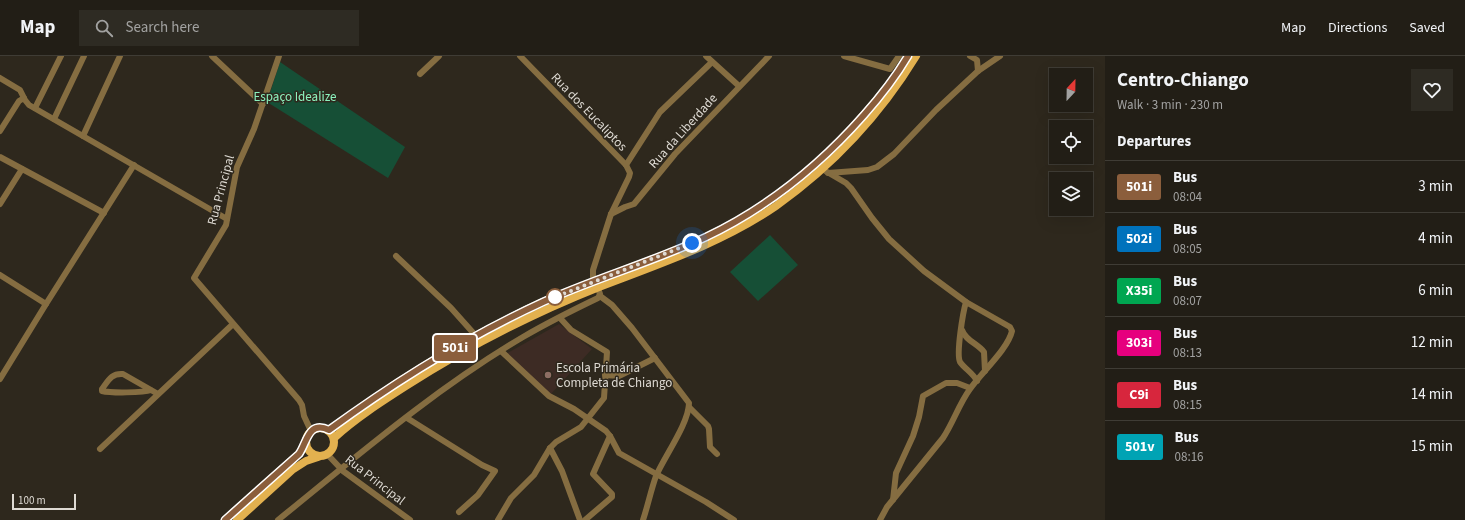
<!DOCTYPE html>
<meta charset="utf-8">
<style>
body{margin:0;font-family:"Source Sans 3",sans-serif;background:#2e2b23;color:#f1f3f6;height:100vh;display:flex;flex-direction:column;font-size:15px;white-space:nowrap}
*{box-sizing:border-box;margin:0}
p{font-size:13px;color:#a2a2a1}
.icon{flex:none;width:22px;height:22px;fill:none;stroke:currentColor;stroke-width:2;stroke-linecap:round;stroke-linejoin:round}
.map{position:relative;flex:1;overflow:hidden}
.drawer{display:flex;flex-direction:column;background:#221e16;width:360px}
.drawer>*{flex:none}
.badge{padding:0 8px;border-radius:3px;font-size:14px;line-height:26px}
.needle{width:26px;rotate:22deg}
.buttons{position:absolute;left:1049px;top:12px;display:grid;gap:8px}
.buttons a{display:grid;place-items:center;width:44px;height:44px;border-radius:0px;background:#221e16;box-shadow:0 4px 16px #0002,0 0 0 1px #3f3c35;font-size:20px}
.scale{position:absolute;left:12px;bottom:10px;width:64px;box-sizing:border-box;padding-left:4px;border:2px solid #dedad3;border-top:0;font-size:11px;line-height:14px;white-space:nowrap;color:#dedad3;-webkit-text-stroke:3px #2e281d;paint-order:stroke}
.you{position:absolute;width:20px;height:20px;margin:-10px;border:3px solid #fff;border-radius:50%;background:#1a73e8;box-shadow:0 0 0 6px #1a73e833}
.map>.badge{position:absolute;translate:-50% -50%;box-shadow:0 0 0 2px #fff}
h2{padding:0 12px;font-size:15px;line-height:36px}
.round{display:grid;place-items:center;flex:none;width:42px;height:42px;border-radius:0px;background:#2e2b23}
.headline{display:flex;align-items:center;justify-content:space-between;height:68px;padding:0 12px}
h1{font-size:19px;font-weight:700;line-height:30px}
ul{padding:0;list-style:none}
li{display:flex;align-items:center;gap:12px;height:52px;padding:0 12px;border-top:1px solid #3f3c35}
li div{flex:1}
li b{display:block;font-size:15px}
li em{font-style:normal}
li .badge{min-width:44px;font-weight:700;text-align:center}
header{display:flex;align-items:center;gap:24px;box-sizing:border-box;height:56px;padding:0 20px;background:#221e16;border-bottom:1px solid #3f3c35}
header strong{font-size:19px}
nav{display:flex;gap:22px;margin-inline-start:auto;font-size:14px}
.search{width:280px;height:36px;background:#2e2b23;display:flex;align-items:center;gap:10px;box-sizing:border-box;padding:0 14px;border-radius:0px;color:#a2a2a1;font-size:15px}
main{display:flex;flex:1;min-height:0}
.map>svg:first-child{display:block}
.education{fill:#3d2b24}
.green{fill:#164f36}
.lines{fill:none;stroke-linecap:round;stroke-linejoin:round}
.minor{stroke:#856d41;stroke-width:6}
.major{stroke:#e3b14f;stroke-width:8}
.line-casing{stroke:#fff;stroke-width:9}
.line{stroke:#8b5e3c;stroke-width:6}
.walk{stroke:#dedad3;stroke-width:4;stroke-dasharray:0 7.2}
.stop-dot{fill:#fff;stroke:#8b5e3c;stroke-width:2}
.education-dot{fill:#8d6e63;stroke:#2e281d;stroke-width:1.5}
.labels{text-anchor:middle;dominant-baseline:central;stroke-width:3;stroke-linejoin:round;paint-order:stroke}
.park-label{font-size:13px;fill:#8cf2be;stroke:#2e281d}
.street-label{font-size:13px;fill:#dedad3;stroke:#2e281d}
.poi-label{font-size:13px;fill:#dedad3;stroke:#2e281d;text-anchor:start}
</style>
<header>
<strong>Map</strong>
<div class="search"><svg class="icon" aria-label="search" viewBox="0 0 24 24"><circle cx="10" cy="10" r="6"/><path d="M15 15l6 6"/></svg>Search here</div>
<nav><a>Map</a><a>Directions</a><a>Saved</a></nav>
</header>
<main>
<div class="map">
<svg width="1105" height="464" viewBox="0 0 1105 464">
<rect width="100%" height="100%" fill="#2e281d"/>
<polygon class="education" points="559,268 592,293 550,339 506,298"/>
<g class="green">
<polygon points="280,6 405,91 388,122 267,46"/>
<polygon points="770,179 798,209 758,245 730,216"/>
</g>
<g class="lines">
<g class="minor">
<polyline points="212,0 263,48"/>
<polyline points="279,0 254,73 237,111 226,169 194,222 299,344 302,349 304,360 311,375"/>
<polyline points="520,0 626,109 630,117 629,121 611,158 593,214 593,225"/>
<polyline points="706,0 739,30"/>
<polyline points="844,0 890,13 899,0"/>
<polyline points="970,0 977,4 978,15"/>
<polyline points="420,18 439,0"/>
<polyline points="0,22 20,34 25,44 29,49 227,163"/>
<polyline points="35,52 61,0"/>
<polyline points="54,63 84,0"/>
<polyline points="0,75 19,45 24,42"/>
<polyline points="83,80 120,0"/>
<polyline points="0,101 104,157"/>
<polyline points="626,109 660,56 712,6"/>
<path d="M822,113L846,127L851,132L872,162L889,183L924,215L966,246L1010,271L1012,275C1008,293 981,317 970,333C959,348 953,367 943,382L887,451L880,464"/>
<polyline points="828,117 868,114 877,111 894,98 936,54 978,15 1000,0"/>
<polyline points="0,148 22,113"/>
<polyline points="611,158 625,151 634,148 675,98 769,0"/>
<polyline points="396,200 451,252 476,280"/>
<polyline points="0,219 46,248"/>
<path d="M600,240L612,249L632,272L689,347C689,367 664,401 656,420C651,434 648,449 643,464"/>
<path d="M966,246C963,256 956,298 960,306C965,313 973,317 977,325"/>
<path d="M962,274C966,285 977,287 984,296L985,315"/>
<polyline points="501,295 549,340 574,353 606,375 610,380 619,397 706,446 734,464"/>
<polyline points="605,319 619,320 655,302"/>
<polyline points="0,323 46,248 134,109"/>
<path d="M151,334C143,337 110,337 102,335V333C108,325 111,317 123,318L158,338"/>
<polyline points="689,351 708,370 709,373 710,391 717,398"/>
<polyline points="407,362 482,409 495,415 478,439 459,456"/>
<polyline points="550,392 562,415 580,464"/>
<polyline points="100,393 233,268"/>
<polyline points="328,399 343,415 410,464"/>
<polyline points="893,444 896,417 913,380 919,361 923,340 946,327 957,327 970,332"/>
<path d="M278,464C357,400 435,333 523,281C547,267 573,254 598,242L600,238L598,232"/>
<polyline points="498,464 511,442 534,419 550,392 556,386 581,371 604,342 607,296 571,274 560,262"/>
<polyline points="585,464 612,441 612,438 593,418 610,380"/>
</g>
<g class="major">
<circle cx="320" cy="386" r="14"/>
<path d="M329,375C395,325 467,281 543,246C596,222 653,206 706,181C766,153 818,112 861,62C879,42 895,23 908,0"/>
<path d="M334,382C356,362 381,346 406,330C467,291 531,258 599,231C659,208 722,187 776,150C832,110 880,59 916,0"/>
<polyline points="225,464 299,398 306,387"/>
<polyline points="237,464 292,414 306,405 318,401"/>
</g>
</g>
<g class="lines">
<defs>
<path id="line" d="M225,464L299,398C307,387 308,364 329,374C396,325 467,281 543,246C596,222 653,206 706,181C767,152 819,110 864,59C880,41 895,22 908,0"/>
</defs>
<use href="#line" class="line-casing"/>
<use href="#line" class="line"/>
<polyline class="walk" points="555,241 553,242 692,187"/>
</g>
<circle class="stop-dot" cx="555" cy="241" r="8"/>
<circle class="education-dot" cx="548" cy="319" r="4"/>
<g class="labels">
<g class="park-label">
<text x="295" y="41">Espaço Idealize</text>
</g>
<g class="street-label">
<text transform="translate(589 56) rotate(46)">Rua dos Eucaliptos</text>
<text transform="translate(683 75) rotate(-48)">Rua da Liberdade</text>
<text transform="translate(221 134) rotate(-75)">Rua Principal</text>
<text transform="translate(375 424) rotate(38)">Rua Principal</text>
</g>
<g class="poi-label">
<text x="556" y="312">Escola Primária<tspan x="556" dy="15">Completa de Chiango</tspan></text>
</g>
</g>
</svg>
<div class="buttons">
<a><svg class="needle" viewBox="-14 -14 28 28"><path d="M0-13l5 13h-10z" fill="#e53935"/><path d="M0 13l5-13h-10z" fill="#a2a2a1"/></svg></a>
<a><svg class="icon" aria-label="locate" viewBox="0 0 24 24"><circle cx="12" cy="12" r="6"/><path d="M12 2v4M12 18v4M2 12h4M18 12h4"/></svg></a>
<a><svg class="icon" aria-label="layers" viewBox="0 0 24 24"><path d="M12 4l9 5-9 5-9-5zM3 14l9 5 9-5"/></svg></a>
</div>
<div class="scale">100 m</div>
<div class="you" style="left:692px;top:187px"></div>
<b class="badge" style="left:455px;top:292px;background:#8b5e3c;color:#fff">501i</b>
</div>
<section class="drawer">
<div class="headline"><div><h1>Centro-Chiango</h1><p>Walk · 3 min · 230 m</p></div><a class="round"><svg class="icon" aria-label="heart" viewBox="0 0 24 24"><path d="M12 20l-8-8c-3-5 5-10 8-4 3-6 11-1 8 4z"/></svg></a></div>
<h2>Departures</h2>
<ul>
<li><span class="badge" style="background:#8b5e3c;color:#fff">501i</span><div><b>Bus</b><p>08:04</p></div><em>3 min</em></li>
<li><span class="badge" style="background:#0072bc;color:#fff">502i</span><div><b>Bus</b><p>08:05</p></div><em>4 min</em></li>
<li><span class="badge" style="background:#00a651;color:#fff">X35i</span><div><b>Bus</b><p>08:07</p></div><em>6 min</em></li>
<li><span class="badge" style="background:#e6007e;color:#fff">303i</span><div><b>Bus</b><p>08:13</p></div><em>12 min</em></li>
<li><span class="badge" style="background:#d7263d;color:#fff">C9i</span><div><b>Bus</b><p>08:15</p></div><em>14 min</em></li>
<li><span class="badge" style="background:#00a3b4;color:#fff">501v</span><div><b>Bus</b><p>08:16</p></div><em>15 min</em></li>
</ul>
</section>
</main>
